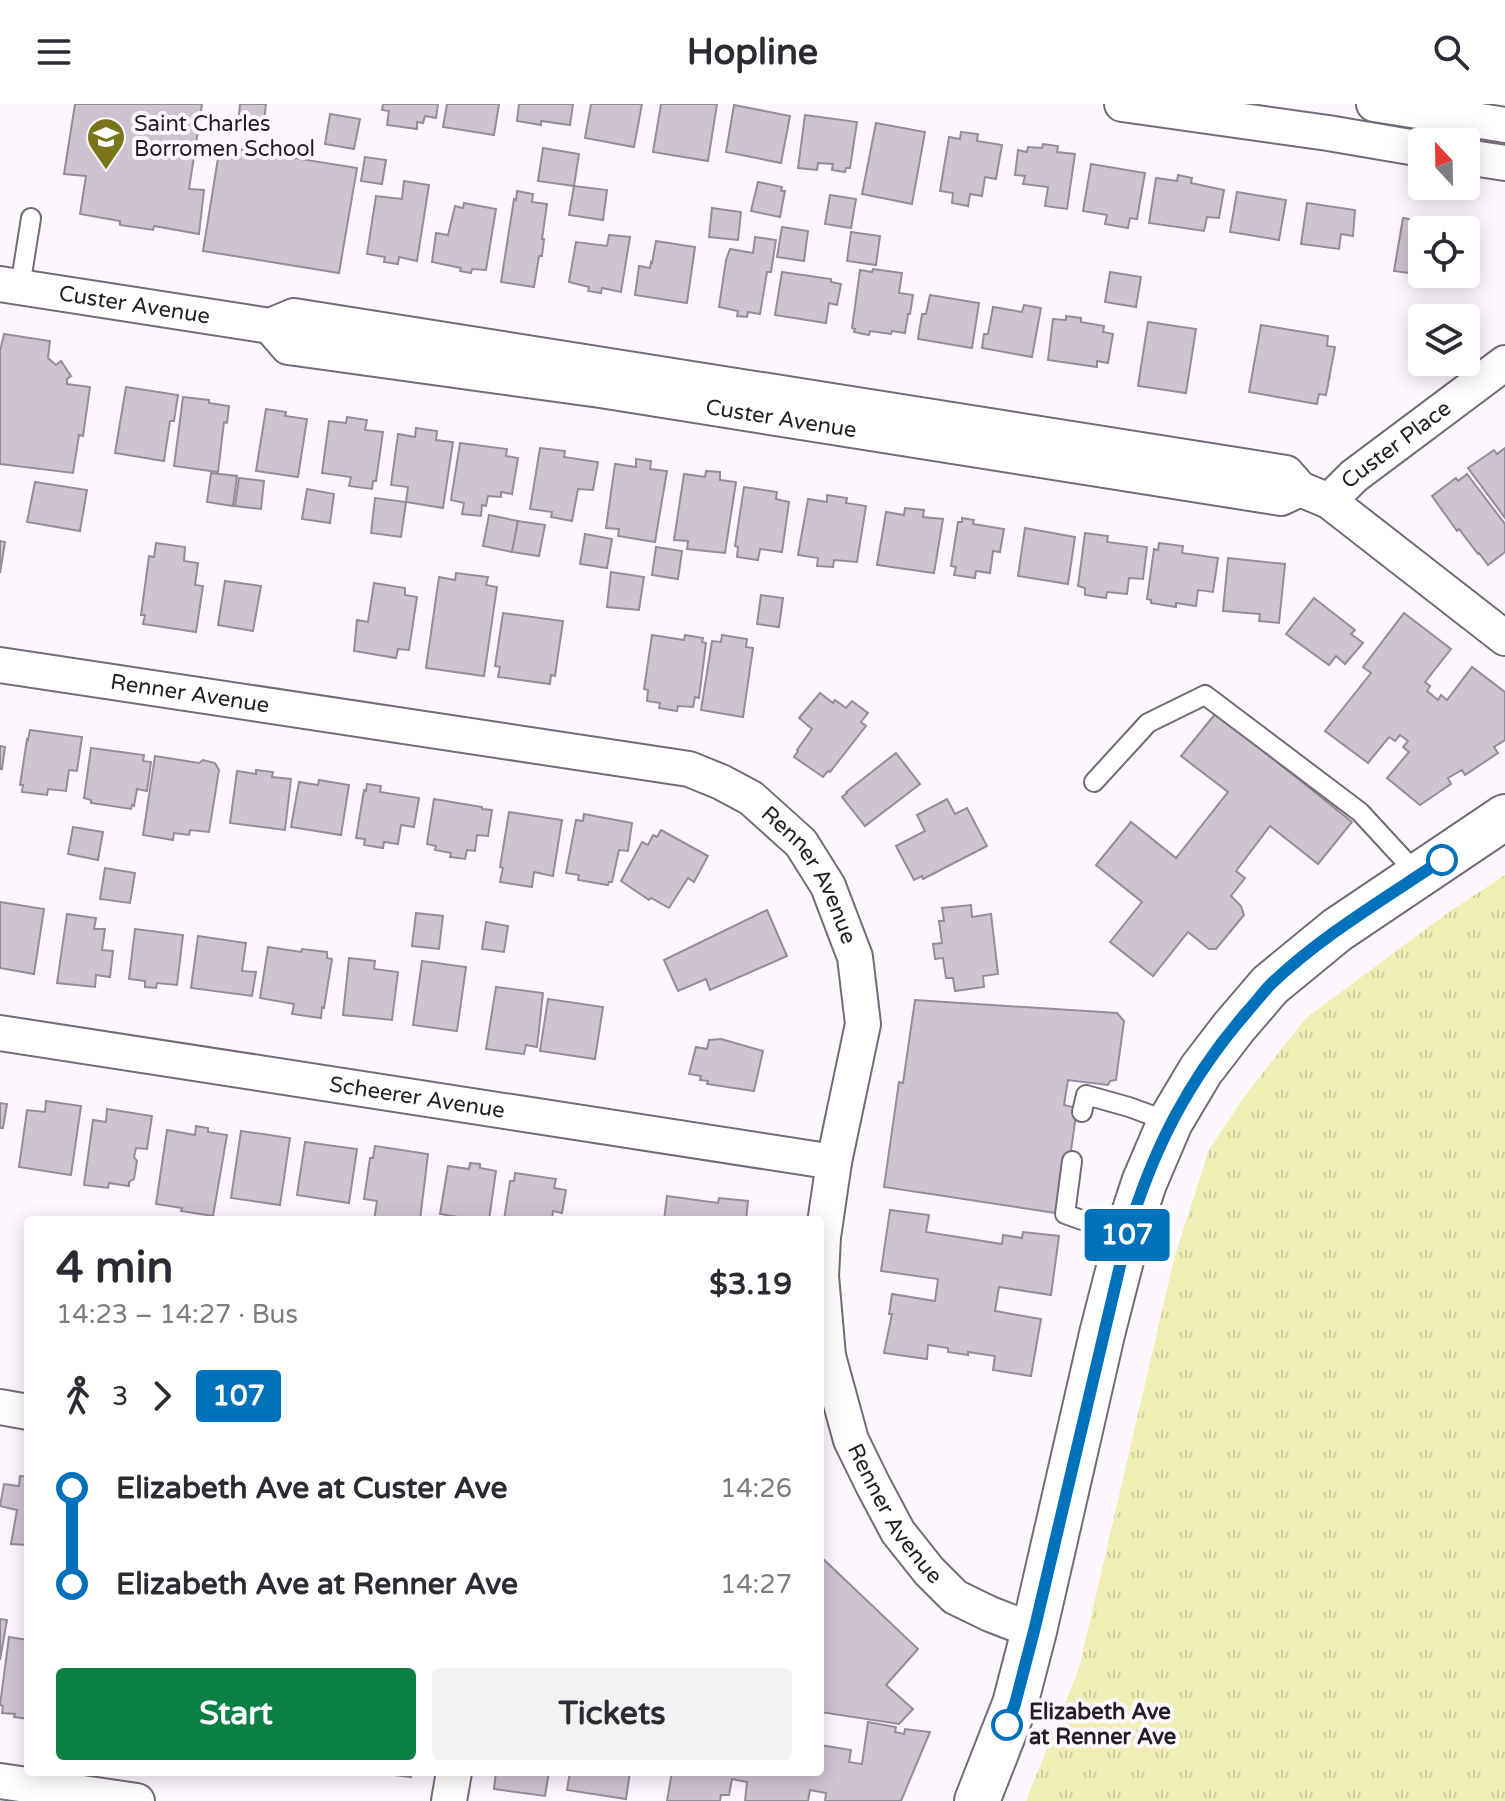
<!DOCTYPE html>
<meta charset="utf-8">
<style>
body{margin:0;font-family:"Varela Round",sans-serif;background:#f2f2f3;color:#2b2b33;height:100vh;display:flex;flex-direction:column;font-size:30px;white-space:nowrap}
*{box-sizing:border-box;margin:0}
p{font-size:26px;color:#7c7c81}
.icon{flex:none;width:44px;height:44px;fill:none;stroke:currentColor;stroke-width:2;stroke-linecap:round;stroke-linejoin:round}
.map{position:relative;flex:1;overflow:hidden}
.side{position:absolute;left:24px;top:1112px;width:800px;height:560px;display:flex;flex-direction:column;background:#fff;border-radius:8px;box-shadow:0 4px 20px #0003}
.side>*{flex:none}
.badge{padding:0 16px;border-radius:6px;font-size:28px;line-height:52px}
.needle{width:52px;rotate:338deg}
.buttons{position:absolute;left:1408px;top:24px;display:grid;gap:16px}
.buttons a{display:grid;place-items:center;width:72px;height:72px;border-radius:8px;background:#fff;box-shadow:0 4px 20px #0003;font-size:40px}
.map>.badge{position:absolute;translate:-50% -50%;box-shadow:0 0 0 4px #fff}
.legs{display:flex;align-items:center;gap:12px;height:88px;padding:0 32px;font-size:26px}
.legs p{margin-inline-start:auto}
.overview{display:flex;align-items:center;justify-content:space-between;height:136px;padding:0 32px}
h1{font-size:44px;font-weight:800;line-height:60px}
.action{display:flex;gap:16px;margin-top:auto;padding:16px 32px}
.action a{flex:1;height:92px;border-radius:8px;background:#0b8043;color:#fff;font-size:32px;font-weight:800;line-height:92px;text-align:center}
.action a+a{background:#f2f2f3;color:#2b2b33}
ul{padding:0 32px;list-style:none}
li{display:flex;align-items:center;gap:28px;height:96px;font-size:30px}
li i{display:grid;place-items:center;width:12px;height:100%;margin:0 10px;background:currentColor}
li i::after{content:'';width:20px;height:20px;margin:-10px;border:6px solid;border-radius:50%;background:#fff}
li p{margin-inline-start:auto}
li:first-child i{background:linear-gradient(#0000 50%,currentColor 0)}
li:last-child i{background:linear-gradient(currentColor 50%,#0000 0)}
header{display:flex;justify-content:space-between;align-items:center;height:104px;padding:0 32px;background:#fff;font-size:36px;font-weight:800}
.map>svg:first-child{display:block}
.grass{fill:url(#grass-tufts)}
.building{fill:#cfc3d3;stroke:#968b9a;stroke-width:2}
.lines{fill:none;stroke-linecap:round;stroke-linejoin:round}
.service-casing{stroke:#756a78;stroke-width:22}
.minor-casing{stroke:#756a78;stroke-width:38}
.secondary-casing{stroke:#756a78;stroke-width:48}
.service{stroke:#fff;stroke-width:18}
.minor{stroke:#fff;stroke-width:34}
.secondary{stroke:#fff;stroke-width:44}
.line-1-casing{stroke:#fff;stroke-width:18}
.line-1{stroke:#0072bc;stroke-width:12}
.stop-1-dot{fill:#fff;stroke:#0072bc;stroke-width:4}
.labels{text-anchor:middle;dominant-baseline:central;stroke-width:8;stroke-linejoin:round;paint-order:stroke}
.poi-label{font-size:22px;fill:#231e24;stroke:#fdf8ff;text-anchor:start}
.street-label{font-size:22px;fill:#231e24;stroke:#fdf8ff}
.stop-label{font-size:22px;font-weight:bold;fill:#231e24;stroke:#fdf8ff;text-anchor:start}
</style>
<header><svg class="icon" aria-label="menu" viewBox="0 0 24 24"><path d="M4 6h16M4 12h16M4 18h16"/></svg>Hopline<svg class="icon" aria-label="search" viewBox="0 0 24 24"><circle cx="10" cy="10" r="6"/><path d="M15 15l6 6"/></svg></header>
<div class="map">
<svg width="1505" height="1697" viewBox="0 0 1505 1697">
<defs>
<pattern id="grass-tufts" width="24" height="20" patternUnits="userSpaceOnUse" patternTransform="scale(2)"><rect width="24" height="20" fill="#f0eeb5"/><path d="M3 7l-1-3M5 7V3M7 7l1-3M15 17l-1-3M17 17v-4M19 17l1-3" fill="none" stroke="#cecc9c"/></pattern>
</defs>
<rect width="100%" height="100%" fill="#fdf8ff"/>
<polygon class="grass" points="1505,771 1505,1697 1026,1697 1079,1564 1175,1151 1209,1046 1244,993 1306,914 1446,810"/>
<g class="building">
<polygon points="75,0 202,0 189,85 204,86 199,130 154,122 153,126 120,121 120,117 80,110 86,72 64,70"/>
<polygon points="240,0 266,0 263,25 238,22"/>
<polygon points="383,0 438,0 436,14 425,12 423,19 417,18 417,25 387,21 389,7 382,6"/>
<polygon points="447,0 499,0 494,31 443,23"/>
<polygon points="519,0 573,0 570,21 541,17 541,21 517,17"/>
<polygon points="591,0 642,0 634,43 585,34"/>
<polygon points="661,0 717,0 708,57 653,48"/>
<polygon points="734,1 790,12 781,59 726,48"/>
<polygon points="330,10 360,15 354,45 325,40"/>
<polygon points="805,11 857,18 850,64 846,64 845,68 832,66 833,60 818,59 817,66 798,64"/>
<polygon points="876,19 925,28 912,100 862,90"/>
<polygon points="961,28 978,30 977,37 1002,41 996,75 985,73 982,92 970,90 968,102 952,99 953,89 940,87 949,33 960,35"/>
<polygon points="1043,40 1058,42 1057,48 1075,50 1067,105 1045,102 1048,83 1023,80 1025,72 1015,71 1018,46 1027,48 1028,43 1042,44"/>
<polygon points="220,42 357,64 339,169 203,147"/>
<polygon points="543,44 579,50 574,82 538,77"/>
<polygon points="365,53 386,56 382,80 361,77"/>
<polygon points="1091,60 1145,69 1137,115 1130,114 1128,124 1105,120 1107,111 1083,107"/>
<polygon points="1178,71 1192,74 1191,79 1224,86 1219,114 1207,113 1204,127 1149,119 1156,74 1177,77"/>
<polygon points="404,77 429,81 417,157 399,153 398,160 384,158 385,153 367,150 376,92 402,95"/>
<polygon points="758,78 782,83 781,87 785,87 780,113 751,107"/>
<polygon points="574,82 607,86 603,116 569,111"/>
<polygon points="517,87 533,90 532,98 547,100 542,135 544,135 542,152 539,152 534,183 501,178 514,95 516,96"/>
<polygon points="1237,88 1286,96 1279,136 1230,128"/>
<polygon points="830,91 856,95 851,124 825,120"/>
<polygon points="464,99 496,105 486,166 472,165 471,169 460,167 461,164 432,158 436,129 448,131 455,102 463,104"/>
<polygon points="1307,99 1355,106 1353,132 1341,130 1339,145 1301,140"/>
<polygon points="712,104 741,108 738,136 709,133"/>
<polygon points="1403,114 1459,123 1458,126 1422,126 1422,170 1466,170 1466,127 1474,128 1468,177 1394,167"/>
<polygon points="782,123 808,127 804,157 777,153"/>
<polygon points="851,128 880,132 876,161 847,157"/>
<polygon points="609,131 630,133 621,188 602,184 601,189 588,187 589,183 569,178 576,138 607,142"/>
<polygon points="755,133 776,136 771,168 767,168 760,210 748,208 747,213 737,212 738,207 719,203 726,156 730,145 753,149"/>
<polygon points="656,137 695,143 687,199 635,191 639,162 650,164 651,158 652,159"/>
<polygon points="873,165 902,169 899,189 913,191 910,210 908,210 905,229 892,227 891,230 870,227 869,231 854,228 855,225 852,224 860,166 872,168"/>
<polygon points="782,168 831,175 831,178 841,180 837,201 829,199 826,219 775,211"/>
<polygon points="1110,168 1141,173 1136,203 1105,198"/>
<polygon points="930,191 979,199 972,244 918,235 922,210 926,210"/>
<polygon points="1024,201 1041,204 1032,253 982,244 984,230 988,230 993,203 1022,208"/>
<polygon points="1066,212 1081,214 1081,218 1104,222 1103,228 1113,230 1108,259 1097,257 1097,263 1048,256 1053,215 1066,216"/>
<polygon points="1148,218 1196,225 1186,289 1138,282"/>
<polygon points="1261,221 1328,232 1327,242 1335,243 1326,291 1319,290 1317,300 1249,288"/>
<polygon points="4,230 50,237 48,254 56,261 61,257 71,272 67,275 67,280 90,283 83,332 79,331 73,369 0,360 0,247"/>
<polygon points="126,283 178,291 174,317 170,317 164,357 115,349"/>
<polygon points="183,293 209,296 209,299 229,302 227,319 224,318 218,368 174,362"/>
<polygon points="266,305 286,308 285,312 307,315 298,373 256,367"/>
<polygon points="347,313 367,316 365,326 383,328 376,377 373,377 372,385 349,382 351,373 322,369 329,317 346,319"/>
<polygon points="416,324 437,327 436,336 453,338 443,404 406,398 408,383 391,381 398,330 415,333"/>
<polygon points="460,339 507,345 506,352 518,354 512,390 501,388 501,393 488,392 486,402 482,401 481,412 462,410 464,399 451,396"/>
<polygon points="540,344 565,347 564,353 598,358 593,386 578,385 572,417 551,413 552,408 530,405"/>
<polygon points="1505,344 1505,414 1468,364 1494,346 1497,350"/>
<polygon points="636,355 651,357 650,365 667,367 655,438 618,432 619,425 606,424 615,360 636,363"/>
<polygon points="706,367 720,368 720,376 736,378 725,449 687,445 688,437 674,436 684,370 705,373"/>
<polygon points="211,369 237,372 233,402 207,398"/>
<polygon points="1467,370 1505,420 1505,448 1488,461 1479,449 1478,450 1459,425 1457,427 1432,392 1456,374 1458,377"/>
<polygon points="239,374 264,377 261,405 235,402"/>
<polygon points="35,378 87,386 80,427 27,418"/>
<polygon points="744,383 777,388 776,395 789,398 782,448 760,445 758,456 737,453 738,443 735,442"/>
<polygon points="307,385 334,390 330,419 302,415"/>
<polygon points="827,391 847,394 846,399 866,402 857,458 834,456 833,463 817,462 818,454 798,451 808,395 827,398"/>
<polygon points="375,394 406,398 401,433 371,429"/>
<polygon points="905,404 924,406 923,413 943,415 934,469 877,461 886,408 904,411"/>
<polygon points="489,411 518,417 512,448 483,442"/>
<polygon points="962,414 974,416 973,420 1004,425 1000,448 993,447 990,469 976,467 975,474 954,471 956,463 951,462 958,418 962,418"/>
<polygon points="518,417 545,421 539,452 512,448"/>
<polygon points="1025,424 1075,433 1068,480 1018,472"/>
<polygon points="1085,429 1108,432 1107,438 1147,443 1143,475 1129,474 1127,490 1107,488 1106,494 1085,491 1085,484 1078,482"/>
<polygon points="585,430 612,435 607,464 580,460"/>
<polygon points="0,437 5,438 0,469"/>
<polygon points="156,439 185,443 184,457 198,459 195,481 203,482 196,528 143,520 145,511 141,511 149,452 154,453"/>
<polygon points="1159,439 1183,442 1182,449 1218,454 1213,488 1198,486 1196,502 1176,499 1176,503 1151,499 1151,496 1147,495 1154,445 1158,446"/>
<polygon points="656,443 682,447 678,475 652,471"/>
<polygon points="1228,454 1285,460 1279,519 1259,517 1260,510 1223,507"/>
<polygon points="611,468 644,473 639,506 607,503"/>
<polygon points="456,469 488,473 486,481 497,483 484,572 426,564 439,473 455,476"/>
<polygon points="225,477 261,482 253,527 218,521"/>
<polygon points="374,479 405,484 405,491 417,493 409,546 398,545 396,554 354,547 357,516 368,518"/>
<polygon points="761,491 783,494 779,523 757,520"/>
<polygon points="1314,494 1355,526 1351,530 1363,539 1345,560 1336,552 1329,561 1286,530"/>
<polygon points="503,509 563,517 555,572 551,571 550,580 498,573 500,563 495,562"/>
<polygon points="1404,509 1451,545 1425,578 1430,582 1427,587 1438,596 1441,591 1447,596 1472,563 1505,588 1505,636 1494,643 1498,649 1465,671 1462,666 1448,674 1451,680 1420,701 1387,674 1409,648 1403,643 1408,637 1400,631 1395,637 1389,633 1368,659 1325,627 1371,569 1363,563"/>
<polygon points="652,531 684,536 685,531 703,534 702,538 706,539 699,594 695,593 693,603 678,602 677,607 659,604 660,599 647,597 648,586 644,585"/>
<polygon points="722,531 747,535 746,543 753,544 743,613 701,606 712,537 721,538"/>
<polygon points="820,589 833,599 835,596 846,604 852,597 868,609 861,618 866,622 830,668 828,667 823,673 794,653 798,647 797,646 812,625 799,614"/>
<polygon points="1216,609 1352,718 1318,760 1270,722 1236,767 1245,774 1231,792 1241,802 1244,811 1216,845 1209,845 1188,828 1153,872 1110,838 1142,798 1096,761 1131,718 1176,754 1228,688 1181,652"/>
<polygon points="30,626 82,633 77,667 69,666 66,687 48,685 47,691 22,688 23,681 20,681 27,635 28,636"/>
<polygon points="0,642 5,643 2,665 0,665"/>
<polygon points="91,644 144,651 143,657 151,658 147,687 137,685 134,702 132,701 131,705 91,699 91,696 84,694"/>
<polygon points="896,649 920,680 865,722 842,693 847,689 846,688"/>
<polygon points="155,652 199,659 203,656 215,659 219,666 209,728 190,726 189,731 174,729 173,736 143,731"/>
<polygon points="256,666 273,668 272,673 291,675 285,726 230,719 237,667 256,670"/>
<polygon points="319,676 349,681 341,731 291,723 299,678 318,681"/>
<polygon points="367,680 381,682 380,688 419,694 414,723 401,721 398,740 384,738 383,744 364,741 365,735 356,734 364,686 366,687"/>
<polygon points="434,695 482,703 482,705 492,706 488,732 477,731 475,747 467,746 465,755 450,753 451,749 435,746 436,742 427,740"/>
<polygon points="947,695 955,710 967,704 987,742 923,775 922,772 914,776 896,742 925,727 917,711"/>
<polygon points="509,708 562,716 553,772 534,768 532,783 500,778 503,764 500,763"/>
<polygon points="584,710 632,719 628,747 619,746 612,778 609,778 608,781 578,776 579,771 566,769 576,716 583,717"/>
<polygon points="73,723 103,728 98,756 68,750"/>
<polygon points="661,726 708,752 694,778 688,774 669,804 651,794 649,796 621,777 642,738 648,741 653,731 657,733"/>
<polygon points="105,764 135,769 130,799 100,795"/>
<polygon points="0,798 44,805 34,870 0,864"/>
<polygon points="971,801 972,813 991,810 998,870 983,872 984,883 955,887 953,874 946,874 943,854 935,855 933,840 942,839 939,817 944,817 942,804"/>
<polygon points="767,806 787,852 710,886 706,875 678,887 664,856"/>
<polygon points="416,809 443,812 439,845 412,842"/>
<polygon points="67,810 96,814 94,825 105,825 102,846 113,847 110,873 96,871 95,883 57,879"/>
<polygon points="486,818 508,822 504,848 482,845"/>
<polygon points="135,825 183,831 177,881 157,879 156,884 145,883 145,877 129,875"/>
<polygon points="198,832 246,839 242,867 256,868 252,892 191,884"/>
<polygon points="268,843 301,848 302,845 327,848 327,854 332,855 324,904 322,903 321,914 292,910 294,900 260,894"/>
<polygon points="349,854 375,857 374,865 398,868 392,916 343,911"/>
<polygon points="422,857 466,863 457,927 413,921"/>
<polygon points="496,883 543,889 537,943 526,941 524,950 486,945"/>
<polygon points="548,895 603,903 595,955 540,947"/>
<polygon points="915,896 1117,909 1124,917 1116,976 1110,977 1108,981 1068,976 1064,1001 1077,1004 1062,1110 884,1083 899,978 903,979"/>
<polygon points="721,935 763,947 754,987 707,980 708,977 700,976 701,972 689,970 696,943 707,945 709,936"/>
<polygon points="46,997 81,1002 71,1071 19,1063 27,1006 45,1008"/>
<polygon points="0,999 7,1000 3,1024 0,1024"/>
<polygon points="107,1005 152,1012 147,1045 136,1044 134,1053 137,1057 134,1075 129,1078 129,1082 109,1079 108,1084 84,1081 93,1016 106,1018"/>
<polygon points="196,1022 208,1024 208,1028 227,1031 213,1112 181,1107 182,1104 156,1100 167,1026 195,1031"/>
<polygon points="241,1027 290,1034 280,1101 231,1094"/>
<polygon points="305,1038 357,1045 349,1099 297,1091"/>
<polygon points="375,1042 428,1050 420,1116 374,1116 377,1097 364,1095 370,1054 373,1054"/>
<polygon points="470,1059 480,1060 480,1064 496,1067 489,1116 477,1116 440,1110 448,1062 469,1065"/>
<polygon points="515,1069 556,1075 554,1084 566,1086 562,1109 553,1107 552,1116 504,1116 510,1077 514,1077"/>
<polygon points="667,1092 718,1099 719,1094 748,1097 746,1116 664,1116"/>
<polygon points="890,1106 929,1111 926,1128 1002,1140 1003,1131 1022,1134 1023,1128 1059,1132 1051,1191 999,1183 995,1207 1041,1215 1031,1272 993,1266 995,1252 968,1248 968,1251 948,1248 948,1244 928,1241 927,1255 884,1249 892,1210 889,1210 892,1190 935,1197 938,1175 881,1167"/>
<polygon points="20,1372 28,1373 28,1434 26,1441 11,1440 17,1406 0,1402 4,1380 19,1382"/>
<polygon points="820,1452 918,1545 886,1581 913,1605 899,1620 820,1608"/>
<polygon points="0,1515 7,1516 0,1556"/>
<polygon points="9,1533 28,1536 28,1615 14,1613 15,1610 2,1609 3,1602 0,1601"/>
<polygon points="868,1618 896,1623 895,1628 904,1630 905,1625 930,1628 901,1697 825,1697 826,1689 810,1686 808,1697 745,1697 747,1678 732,1675 729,1691 721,1691 720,1697 667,1697 672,1668 820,1668 820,1641 851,1646 849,1658 862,1660"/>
<polygon points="388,1668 420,1668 411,1668 411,1673 388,1670"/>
<polygon points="496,1668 549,1668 545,1692 494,1685"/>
<polygon points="570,1668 630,1668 626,1695 567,1686"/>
</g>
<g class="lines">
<defs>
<g id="service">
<polyline points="20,183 31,114"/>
<polyline points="1094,678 1148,619 1205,591 1360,708 1419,772"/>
<polyline points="1082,1008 1086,991 1129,1003 1170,1018"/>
<polyline points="1072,1057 1065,1110 1127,1132"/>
</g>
<g id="minor">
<polyline points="1122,0 1328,29 1422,45"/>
<polyline points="1374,0 1505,21"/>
<polyline points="1466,53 1505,59"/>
<path id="s1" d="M0,180L270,222L294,212L1286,369L1300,385L1329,397L1505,534"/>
<path id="s2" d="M270,222L288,243L600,286L1281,394L1300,385"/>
<path id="s3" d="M1329,397L1354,372L1505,259"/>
<path id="s4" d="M0,561L689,665L721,678L751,694L801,739L828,782L855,853L863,920L834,1058L823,1133L821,1172L828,1252L851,1336L873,1381L898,1428L929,1467L955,1493L990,1510L1034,1527"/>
<path id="s5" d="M0,929L834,1058"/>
<polyline points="0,1303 28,1308"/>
<polyline points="0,1677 137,1697"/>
<polyline points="449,1697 454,1668"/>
</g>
<polyline id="secondary" points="977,1697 1015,1600 1034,1527 1102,1230 1129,1125 1144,1079 1170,1018 1201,966 1234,923 1270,881 1337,826 1505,713"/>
</defs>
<use href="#service" class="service-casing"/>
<use href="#minor" class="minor-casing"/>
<use href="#secondary" class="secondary-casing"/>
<use href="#service" class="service"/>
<use href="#minor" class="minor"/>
<use href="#secondary" class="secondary"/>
</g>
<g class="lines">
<defs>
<path id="line-1" d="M1007,1621L1015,1600L1034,1527L1127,1132C1152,1047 1188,976 1246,909C1254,900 1262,890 1270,881C1321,832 1384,795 1442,756"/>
</defs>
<use href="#line-1" class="line-1-casing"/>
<use href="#line-1" class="line-1"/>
</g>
<defs>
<symbol id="school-pin" viewBox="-11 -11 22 30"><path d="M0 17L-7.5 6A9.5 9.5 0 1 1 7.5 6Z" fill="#7a7519" stroke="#fdf8ff"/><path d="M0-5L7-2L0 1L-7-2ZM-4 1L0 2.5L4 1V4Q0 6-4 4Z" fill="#fff"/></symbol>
</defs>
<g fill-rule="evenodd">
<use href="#school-pin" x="84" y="11" width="44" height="60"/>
</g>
<g class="stop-1-dot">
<circle cx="1442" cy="756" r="14"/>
<circle cx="1007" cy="1621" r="14"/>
</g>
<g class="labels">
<g class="poi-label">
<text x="134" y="20">Saint Charles<tspan x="134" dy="25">Borromen School</tspan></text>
</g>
<g class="street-label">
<text stroke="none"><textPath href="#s1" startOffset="136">Custer Avenue</textPath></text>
<text stroke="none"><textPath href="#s2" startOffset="526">Custer Avenue</textPath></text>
<text stroke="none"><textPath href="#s3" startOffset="88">Custer Place</textPath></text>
<text stroke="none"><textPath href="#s4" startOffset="192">Renner Avenue</textPath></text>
<text stroke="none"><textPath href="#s4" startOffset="864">Renner Avenue</textPath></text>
<text stroke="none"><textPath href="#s5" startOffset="422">Scheerer Avenue</textPath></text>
<text stroke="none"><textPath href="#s4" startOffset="1536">Renner Avenue</textPath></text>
</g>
<g class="stop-label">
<text x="1029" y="1608">Elizabeth Ave<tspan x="1029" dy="25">at Renner Ave</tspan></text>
</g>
</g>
</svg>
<div class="buttons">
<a><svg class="needle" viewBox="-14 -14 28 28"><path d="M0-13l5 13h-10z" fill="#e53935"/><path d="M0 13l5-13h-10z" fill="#7c7c81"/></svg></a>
<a><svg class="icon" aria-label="locate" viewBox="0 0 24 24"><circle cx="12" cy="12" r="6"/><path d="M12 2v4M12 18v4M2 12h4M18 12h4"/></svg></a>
<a><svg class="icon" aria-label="layers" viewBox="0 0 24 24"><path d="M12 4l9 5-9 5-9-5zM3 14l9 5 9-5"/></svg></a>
</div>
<b class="badge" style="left:1127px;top:1131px;background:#0072bc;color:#fff">107</b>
<section class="side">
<div class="overview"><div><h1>4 min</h1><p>14:23 – 14:27 · Bus</p></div><b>$3.19</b></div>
<div class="legs"><svg class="icon" aria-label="walk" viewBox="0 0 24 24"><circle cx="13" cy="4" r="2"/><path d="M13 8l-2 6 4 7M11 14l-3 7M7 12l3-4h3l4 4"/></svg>3<svg class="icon" aria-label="forward" viewBox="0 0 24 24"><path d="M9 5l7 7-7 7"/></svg><b class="badge" style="background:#0072bc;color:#fff">107</b></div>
<ul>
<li><i style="color:#0072bc"></i><b>Elizabeth Ave at Custer Ave</b><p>14:26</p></li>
<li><i style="color:#0072bc"></i><b>Elizabeth Ave at Renner Ave</b><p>14:27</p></li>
</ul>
<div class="action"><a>Start</a><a>Tickets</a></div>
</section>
</div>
